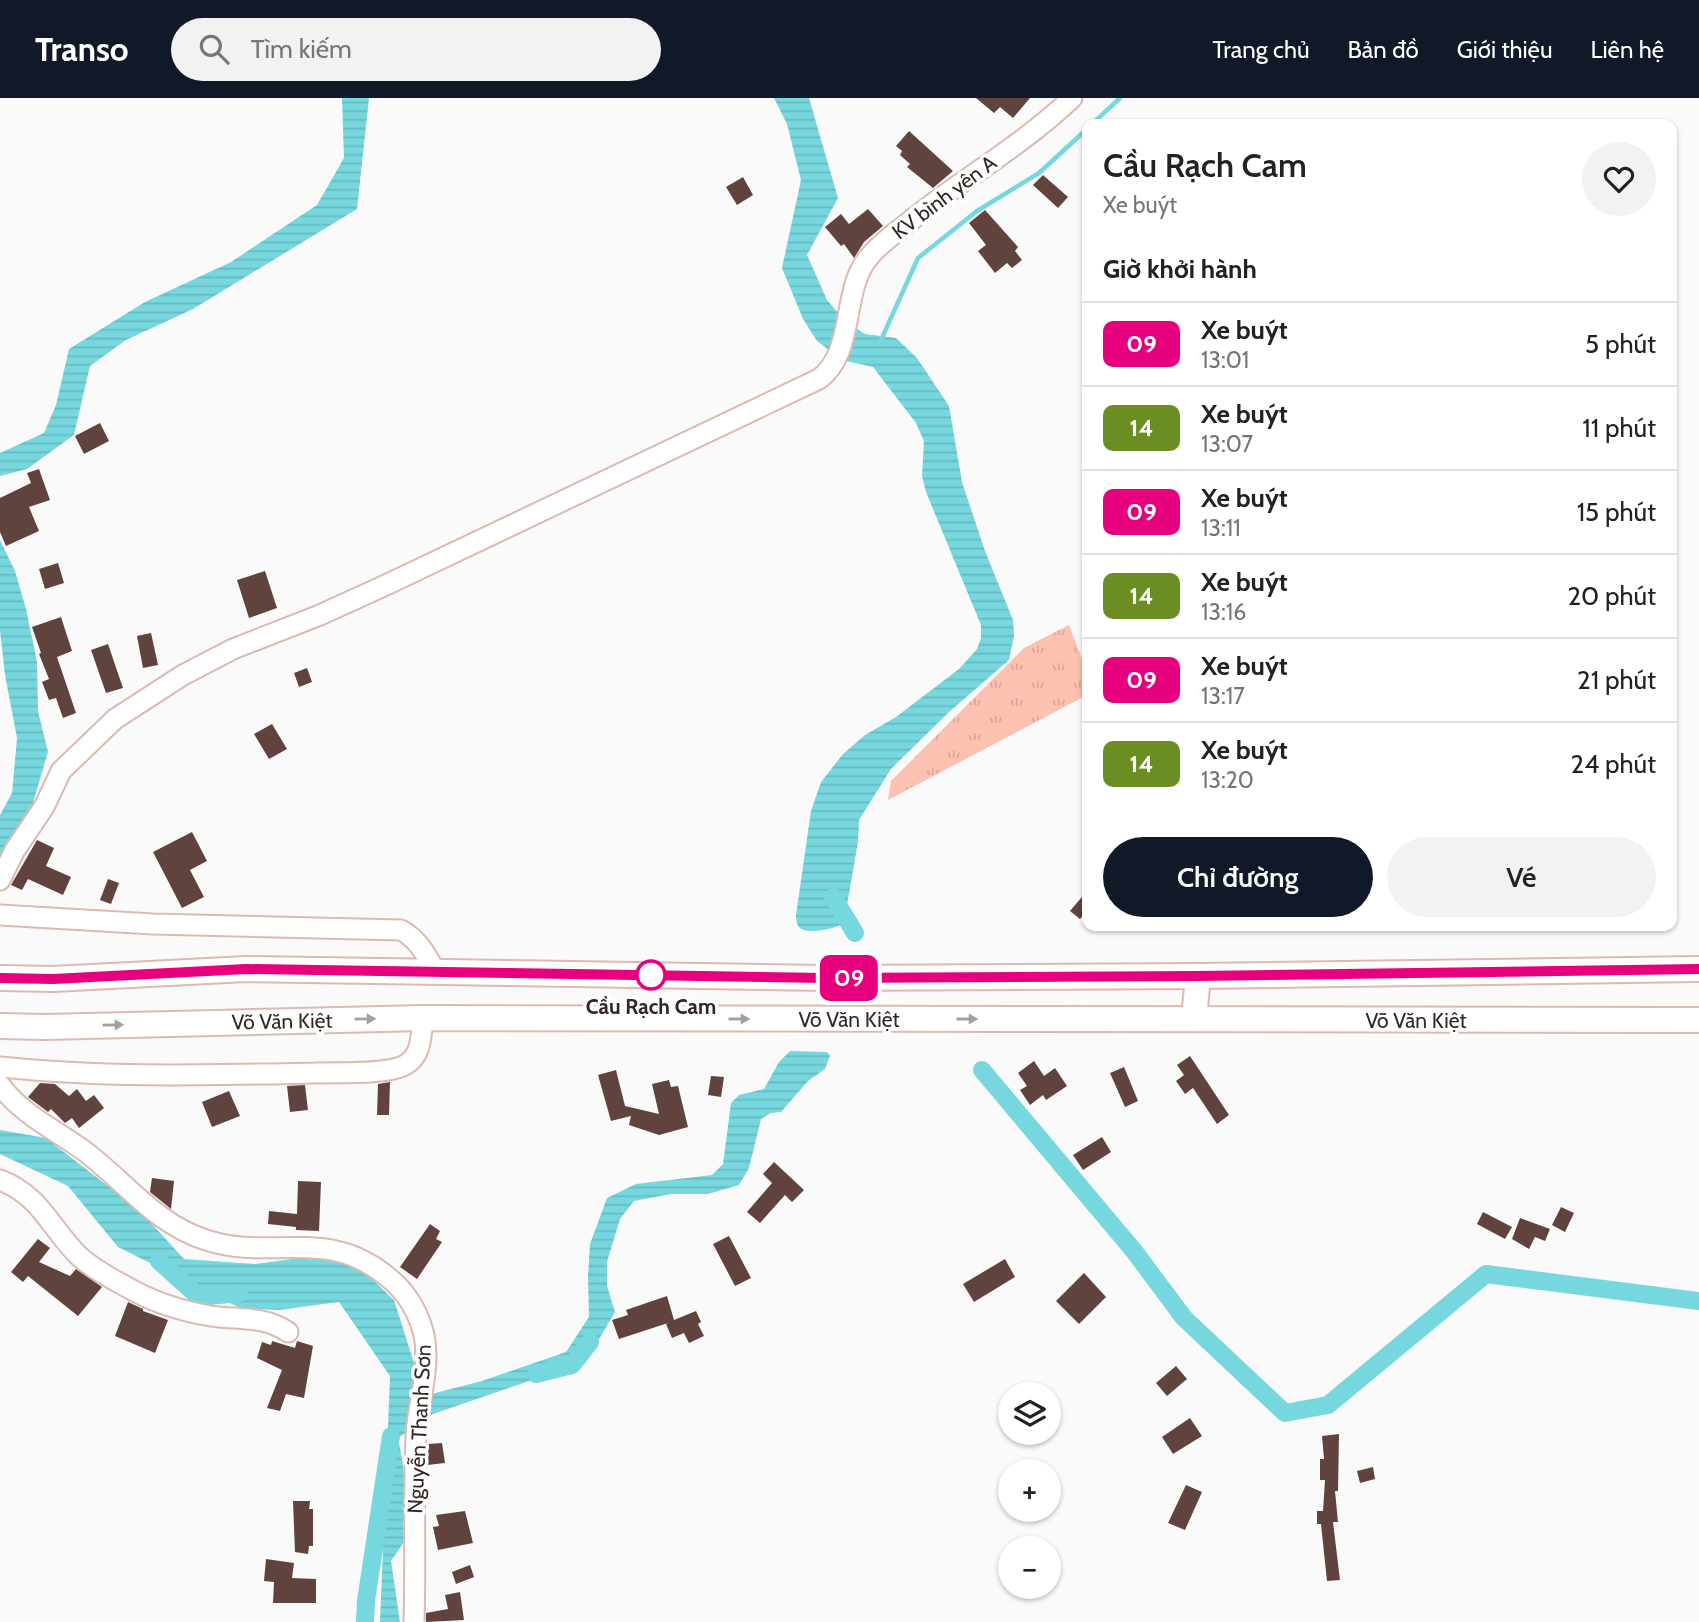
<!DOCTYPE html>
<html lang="vi">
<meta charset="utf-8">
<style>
body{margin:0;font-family:Cabin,sans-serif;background:#f2f2f2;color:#222;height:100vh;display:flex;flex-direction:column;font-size:26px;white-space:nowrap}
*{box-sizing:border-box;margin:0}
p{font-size:23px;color:#767676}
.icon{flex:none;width:38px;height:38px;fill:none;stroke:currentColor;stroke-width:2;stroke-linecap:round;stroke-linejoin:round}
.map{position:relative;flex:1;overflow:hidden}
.sheet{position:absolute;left:1082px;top:21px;width:595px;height:812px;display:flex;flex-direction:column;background:#fff;border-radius:14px;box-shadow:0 2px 5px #0004}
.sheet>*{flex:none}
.badge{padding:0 14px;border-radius:10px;font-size:24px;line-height:46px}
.fabs{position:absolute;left:998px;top:1284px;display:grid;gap:14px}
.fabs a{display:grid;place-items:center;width:63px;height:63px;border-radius:50%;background:#fff;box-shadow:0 2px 5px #0004;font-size:35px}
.map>.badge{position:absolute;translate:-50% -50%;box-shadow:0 0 0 4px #fff}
h2{padding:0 21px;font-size:26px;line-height:63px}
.round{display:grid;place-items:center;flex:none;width:74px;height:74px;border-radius:37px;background:#f2f2f2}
.summary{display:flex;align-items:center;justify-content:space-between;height:119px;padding:0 21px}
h1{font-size:33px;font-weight:600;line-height:52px}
.primary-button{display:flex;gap:14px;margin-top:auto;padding:14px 21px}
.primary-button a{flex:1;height:80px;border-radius:42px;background:#111827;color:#fff;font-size:28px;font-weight:600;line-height:80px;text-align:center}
.primary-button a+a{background:#f2f2f2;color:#222}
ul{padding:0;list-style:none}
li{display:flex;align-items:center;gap:21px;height:84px;padding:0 21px;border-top:2px solid #e0e0e0}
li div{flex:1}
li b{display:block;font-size:26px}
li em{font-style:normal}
li .badge{min-width:77px;font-weight:700;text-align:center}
header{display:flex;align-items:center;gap:42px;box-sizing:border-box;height:98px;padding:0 35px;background:#111827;color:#fff}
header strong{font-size:33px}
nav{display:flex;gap:38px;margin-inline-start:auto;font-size:24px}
.search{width:490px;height:63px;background:#f2f2f2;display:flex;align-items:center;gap:18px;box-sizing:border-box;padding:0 24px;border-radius:38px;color:#767676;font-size:26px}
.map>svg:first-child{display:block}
.grass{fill:url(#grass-tufts)}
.water{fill:url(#water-rules)}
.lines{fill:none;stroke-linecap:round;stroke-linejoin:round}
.stream{stroke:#77d7de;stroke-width:4.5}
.canal{stroke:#77d7de;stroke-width:18}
.building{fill:#60433c}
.minor-casing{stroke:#dcbab1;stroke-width:23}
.major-casing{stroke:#dcbab1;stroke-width:28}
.minor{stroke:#fff;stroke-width:19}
.major{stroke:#fff;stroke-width:24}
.oneway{fill:#a49e9c}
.line-casing{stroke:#fff;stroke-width:16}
.line{stroke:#e6007e;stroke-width:10}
.stop-dot{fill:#fff;stroke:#e6007e;stroke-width:3.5}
.labels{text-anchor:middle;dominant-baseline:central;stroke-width:7;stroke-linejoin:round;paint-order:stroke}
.street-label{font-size:21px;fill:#342723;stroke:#fff}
.stop-label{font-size:21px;font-weight:bold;fill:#342723;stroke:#fff}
</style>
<header>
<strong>Transo</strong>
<div class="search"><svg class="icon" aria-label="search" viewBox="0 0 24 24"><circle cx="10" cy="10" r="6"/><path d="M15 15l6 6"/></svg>Tìm kiếm</div>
<nav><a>Trang chủ</a><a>Bản đồ</a><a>Giới thiệu</a><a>Liên hệ</a></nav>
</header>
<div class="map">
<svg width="1699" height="1524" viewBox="0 0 1699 1524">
<defs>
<pattern id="grass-tufts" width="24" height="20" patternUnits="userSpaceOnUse" patternTransform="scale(1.75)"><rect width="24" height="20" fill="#fdc1b1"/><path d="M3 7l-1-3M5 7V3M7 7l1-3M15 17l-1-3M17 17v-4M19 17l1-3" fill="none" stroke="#d9a698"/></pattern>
<pattern id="water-rules" width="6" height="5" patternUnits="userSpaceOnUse" patternTransform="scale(1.75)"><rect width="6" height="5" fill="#77d7de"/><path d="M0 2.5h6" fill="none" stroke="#68b9be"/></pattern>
</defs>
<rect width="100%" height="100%" fill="#fafafa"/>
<polygon class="grass" points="1069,527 1087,574 1087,597 888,702 891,683 1024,550"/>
<g class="water">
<polygon points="342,0 369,0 357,111 193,211 126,242 90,268 74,337 27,371 0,378 0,355 44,335 56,307 69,251 145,204 231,164 317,107 344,60"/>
<path d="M774,0H809L838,100L807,157L827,202L847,225L865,236L896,240L917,260L949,308L962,384L985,453L1013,522L1014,538L1009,562L949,614L891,671L859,722L858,744L844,824C837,831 814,835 804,832C797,830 796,823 796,817L811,713L821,684L843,656L865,637L896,619L959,571L977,551L981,540V527L926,394L922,378L924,343L916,325L873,269L842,262L817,243L803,221L782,170L801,82L787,26Z"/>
<polygon points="0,442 15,473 26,511 37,564 38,613 48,654 27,725 0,776 0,717 12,695 17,640 5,577 0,532"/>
<polygon points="790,953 827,954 830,958 825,971 808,983 781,1014 771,1015 761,1021 749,1070 739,1087 708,1096 671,1096 634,1103 620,1121 607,1164 607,1188 615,1214 591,1255 538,1280 433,1316 398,1340 403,1366 408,1438 391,1463 400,1524 380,1524 390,1278 339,1204 279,1212 240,1210 118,1149 68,1088 0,1056 0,1032 46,1040 140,1113 184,1161 255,1166 330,1156 369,1178 394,1202 415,1268 412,1301 482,1283 566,1254 589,1219 588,1179 590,1146 607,1100 636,1086 712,1077 723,1066 731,1005 739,997 764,991 779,964"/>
</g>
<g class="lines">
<g class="stream">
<polyline points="1092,26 1120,0"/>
<polyline points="881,242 918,160 977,113 1039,75 1087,31"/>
</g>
<g class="canal">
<polyline points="833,799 855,835"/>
<polyline points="982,972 1134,1153 1184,1220 1285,1315 1328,1307 1486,1176 1699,1203"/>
<polyline points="159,1163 199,1199 239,1195"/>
<polyline points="536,1276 572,1267 590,1244"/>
<polyline points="365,1524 366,1503 391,1338"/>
</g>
</g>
<g class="building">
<polygon points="976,0 1030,0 1013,20 1000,9 994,15"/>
<polygon points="909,33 953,73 933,90 907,69 910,66 900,57 902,53 896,48"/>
<polygon points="1043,77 1068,99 1058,110 1033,87"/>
<polygon points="743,79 753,97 737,107 726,89"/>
<polygon points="868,111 883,128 864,144 854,160 844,146 841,148 825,129 841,116 849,126"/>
<polygon points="985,112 1018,149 1015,153 1022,162 1012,170 1007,165 995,175 978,153 986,147 969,125"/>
<polygon points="100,325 109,343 84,356 75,338"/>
<polygon points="39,371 50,402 29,409 39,433 6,448 0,434 0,400 31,385 27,375"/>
<polygon points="58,465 64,485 45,491 39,471"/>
<polygon points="265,473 277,510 249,520 237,482"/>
<polygon points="61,519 72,553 57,559 76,615 63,620 56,600 49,602 42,584 49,581 39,556 41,555 32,529"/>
<polygon points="151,535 158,567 143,570 137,538"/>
<polygon points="108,546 123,590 106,595 91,552"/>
<polygon points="307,570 312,584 299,589 294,575"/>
<polygon points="272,626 287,651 269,661 254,636"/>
<polygon points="192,734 207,763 190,772 204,799 182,810 153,754"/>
<polygon points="37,742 54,750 46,768 71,779 63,797 28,781 22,792 11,787"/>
<polygon points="108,781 119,785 111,806 100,802"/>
<polygon points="1087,793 1087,813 1080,821 1070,813"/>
<polygon points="1190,958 1229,1017 1217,1026 1193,990 1185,996 1176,983 1184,977 1177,967"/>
<polygon points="1034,963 1044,978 1055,970 1067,988 1046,1002 1043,997 1030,1007 1020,992 1027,988 1018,975"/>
<polygon points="1124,969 1138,1003 1125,1009 1110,975"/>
<polygon points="616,972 625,1008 659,1016 652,986 669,982 671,989 678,988 688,1029 659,1037 629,1027 631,1018 611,1023 598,977"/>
<polygon points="711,978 724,979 721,999 708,997"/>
<polygon points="390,984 389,1017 377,1017 378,986"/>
<polygon points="40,985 55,986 69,998 77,991 86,1003 94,997 104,1010 79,1030 72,1020 65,1025 51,1011 48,1014 28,999"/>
<polygon points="305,987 308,1012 290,1014 287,988"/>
<polygon points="229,993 240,1018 212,1029 202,1004"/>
<polygon points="1102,1039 1111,1054 1083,1072 1073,1057"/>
<polygon points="774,1064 804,1092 792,1104 785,1097 760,1125 747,1114 772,1085 763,1076"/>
<polygon points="152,1080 174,1083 171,1111 150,1094"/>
<polygon points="298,1083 321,1084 319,1133 296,1132 296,1129 268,1126 269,1113 297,1116"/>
<polygon points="1561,1109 1574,1115 1565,1134 1552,1127"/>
<polygon points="1483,1114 1512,1129 1505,1141 1477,1126"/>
<polygon points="1520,1120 1550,1131 1545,1143 1535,1139 1529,1151 1512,1141"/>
<polygon points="430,1126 440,1133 436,1141 442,1144 417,1181 400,1169"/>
<polygon points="729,1138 751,1180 735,1188 713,1146"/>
<polygon points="38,1141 50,1150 39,1164 70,1178 76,1171 102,1189 78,1218 28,1178 23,1184 11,1174"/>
<polygon points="1005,1161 1015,1179 974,1204 963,1186"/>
<polygon points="1084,1175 1106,1199 1079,1226 1056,1203"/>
<polygon points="667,1198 674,1222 696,1213 701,1224 698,1226 704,1238 689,1245 684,1235 672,1240 666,1226 668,1225 619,1241 612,1222 628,1217 626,1212"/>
<polygon points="128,1204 143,1211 143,1213 168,1222 155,1255 115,1238"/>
<polygon points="272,1243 295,1250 297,1243 313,1248 304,1300 286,1296 280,1313 267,1310 282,1272 257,1260 262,1244 271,1247"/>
<polygon points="1176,1268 1187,1281 1167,1298 1156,1285"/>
<polygon points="1190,1320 1202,1338 1173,1356 1162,1339"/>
<polygon points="1339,1336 1338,1393 1335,1393 1338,1424 1333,1424 1340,1482 1327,1483 1321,1426 1317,1426 1317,1413 1323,1413 1325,1382 1320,1382 1320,1361 1324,1361 1322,1338"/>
<polygon points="442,1345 445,1365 427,1367 428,1346"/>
<polygon points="1373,1369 1375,1381 1360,1385 1357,1373"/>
<polygon points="1186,1387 1202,1394 1185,1432 1168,1425"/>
<polygon points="293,1403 310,1403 309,1411 313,1411 313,1448 309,1448 308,1456 295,1454"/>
<polygon points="465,1413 473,1445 438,1452 433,1429 439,1428 436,1417"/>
<polygon points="266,1461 294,1465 292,1480 316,1481 316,1505 273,1505 274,1484 264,1483"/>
<polygon points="470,1467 474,1479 456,1486 452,1474"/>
<polygon points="460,1494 464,1522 426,1524 426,1515 448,1511 445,1497"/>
</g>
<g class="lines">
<defs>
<g id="minor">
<path d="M0,782L15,752L44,709L61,673L115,621L183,577L233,551L320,517L388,486L819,281C856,254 841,191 869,159C880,145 896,135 909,124C962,81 1023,47 1072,0"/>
<path d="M0,817L153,826L401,832C419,842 426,857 436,874"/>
<path d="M0,969C104,980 210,977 315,975C336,974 387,977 405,967C422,958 421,937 423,920"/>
<path d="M0,987C21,1016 54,1031 83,1052C125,1083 155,1126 206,1142C273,1164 326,1127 389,1180C405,1193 417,1212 423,1233C432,1268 418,1303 416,1338C413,1400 416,1462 414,1524"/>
<path d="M0,1082C42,1098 51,1132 80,1159C92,1170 110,1180 125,1188C149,1202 178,1212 205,1217C234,1223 262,1216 288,1234"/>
</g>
<g id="major">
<polyline points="0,880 53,881 246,871 826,880 1198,878 1699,871"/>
<polyline points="1194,921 1198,878"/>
<polyline points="0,928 45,929 423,920 1699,922"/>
</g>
</defs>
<use href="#minor" class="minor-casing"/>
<use href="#major" class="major-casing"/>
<use href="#minor" class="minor"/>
<use href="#major" class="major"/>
</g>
<defs><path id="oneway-solid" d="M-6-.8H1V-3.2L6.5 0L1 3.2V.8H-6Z" transform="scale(1.75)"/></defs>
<g class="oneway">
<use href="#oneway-solid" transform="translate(365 921) rotate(-1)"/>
<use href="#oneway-solid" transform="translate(739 921)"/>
<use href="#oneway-solid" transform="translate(967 921)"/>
<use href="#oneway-solid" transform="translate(113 927) rotate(-1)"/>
</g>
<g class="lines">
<defs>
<polyline id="line" points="0,880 53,881 246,871 826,880 1198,878 1699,871"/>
</defs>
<use href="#line" class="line-casing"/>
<use href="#line" class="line"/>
</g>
<circle class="stop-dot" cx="651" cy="877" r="14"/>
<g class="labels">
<g class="street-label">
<text transform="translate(944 99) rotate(-37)">KV bình yên A</text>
<text x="849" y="921">Võ Văn Kiệt</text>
<text x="1416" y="922">Võ Văn Kiệt</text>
<text transform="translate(282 923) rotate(-1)">Võ Văn Kiệt</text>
<text transform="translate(419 1331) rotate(-87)">Nguyễn Thanh Sơn</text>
</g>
<g class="stop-label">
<text x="651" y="908">Cầu Rạch Cam</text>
</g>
</g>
</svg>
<div class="fabs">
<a><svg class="icon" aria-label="layers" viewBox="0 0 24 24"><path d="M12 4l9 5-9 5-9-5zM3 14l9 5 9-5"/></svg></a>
<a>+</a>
<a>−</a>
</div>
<b class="badge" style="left:849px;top:880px;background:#e6007e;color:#fff">09</b>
<section class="sheet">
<div class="summary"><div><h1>Cầu Rạch Cam</h1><p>Xe buýt</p></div><a class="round"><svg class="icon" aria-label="heart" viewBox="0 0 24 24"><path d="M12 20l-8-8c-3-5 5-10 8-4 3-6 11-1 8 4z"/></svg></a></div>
<h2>Giờ khởi hành</h2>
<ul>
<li><span class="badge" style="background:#e6007e;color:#fff">09</span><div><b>Xe buýt</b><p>13:01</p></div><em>5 phút</em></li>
<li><span class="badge" style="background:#6b8e23;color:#fff">14</span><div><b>Xe buýt</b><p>13:07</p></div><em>11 phút</em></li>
<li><span class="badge" style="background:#e6007e;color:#fff">09</span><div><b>Xe buýt</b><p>13:11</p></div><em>15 phút</em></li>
<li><span class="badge" style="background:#6b8e23;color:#fff">14</span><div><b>Xe buýt</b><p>13:16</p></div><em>20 phút</em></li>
<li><span class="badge" style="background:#e6007e;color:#fff">09</span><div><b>Xe buýt</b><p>13:17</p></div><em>21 phút</em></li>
<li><span class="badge" style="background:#6b8e23;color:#fff">14</span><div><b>Xe buýt</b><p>13:20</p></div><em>24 phút</em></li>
</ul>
<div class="primary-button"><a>Chỉ đường</a><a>Vé</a></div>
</section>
</div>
